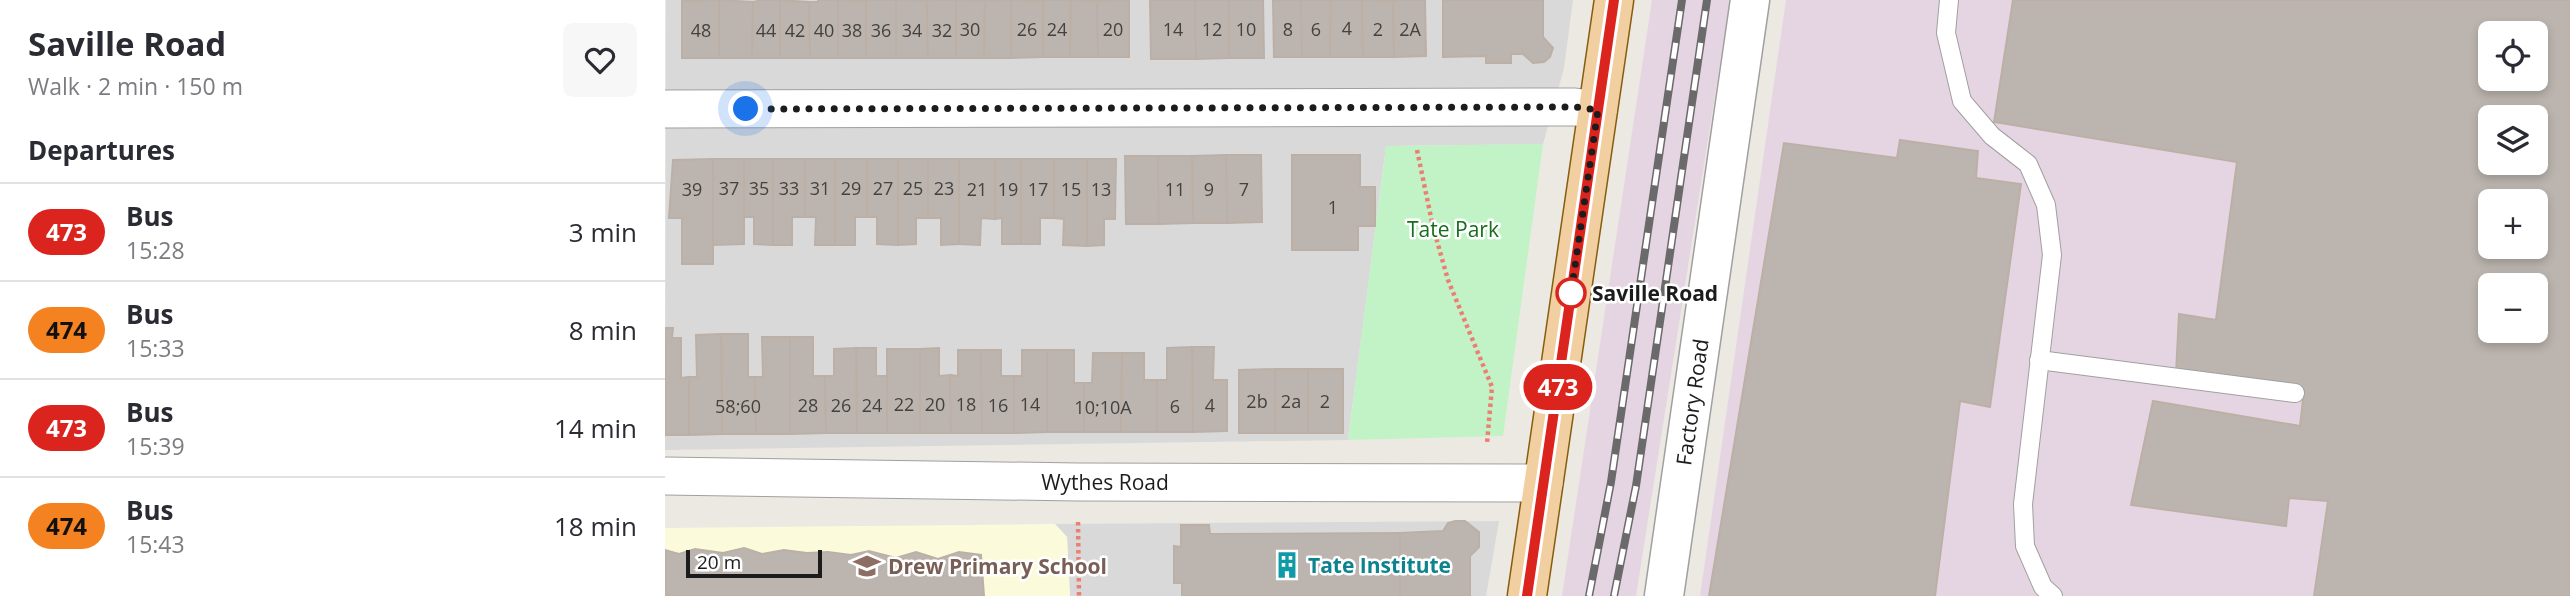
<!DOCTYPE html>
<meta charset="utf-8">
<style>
body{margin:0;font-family:"Open Sans",sans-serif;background:#f7f7f7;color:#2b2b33;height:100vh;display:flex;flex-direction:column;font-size:26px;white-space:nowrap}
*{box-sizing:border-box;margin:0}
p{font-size:23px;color:#7c7c81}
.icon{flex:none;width:38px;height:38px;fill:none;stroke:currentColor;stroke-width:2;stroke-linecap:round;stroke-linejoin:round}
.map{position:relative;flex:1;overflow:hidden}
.panel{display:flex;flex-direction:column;background:#fff;width:665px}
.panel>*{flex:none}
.badge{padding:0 14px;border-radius:23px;font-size:24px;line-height:46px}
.controls{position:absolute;left:1813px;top:21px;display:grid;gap:14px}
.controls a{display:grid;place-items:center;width:70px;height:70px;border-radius:10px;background:#fff;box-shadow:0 4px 10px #0003;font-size:35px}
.scale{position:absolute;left:21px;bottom:18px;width:136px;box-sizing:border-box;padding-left:7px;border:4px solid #1c1c1c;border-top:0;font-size:19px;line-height:24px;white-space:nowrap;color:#1c1c1c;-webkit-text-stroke:5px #fff;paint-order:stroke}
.you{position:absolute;width:35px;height:35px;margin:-18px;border:5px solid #fff;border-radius:50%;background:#1a73e8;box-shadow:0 0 0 10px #1a73e833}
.map>.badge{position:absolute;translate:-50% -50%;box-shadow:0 0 0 4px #fff}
h2{padding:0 28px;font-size:26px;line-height:63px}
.round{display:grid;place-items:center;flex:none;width:74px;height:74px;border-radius:10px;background:#f7f7f7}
.overview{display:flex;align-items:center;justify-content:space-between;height:119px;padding:0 28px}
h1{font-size:33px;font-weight:700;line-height:52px}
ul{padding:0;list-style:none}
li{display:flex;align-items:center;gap:21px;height:98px;padding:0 28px;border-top:2px solid #e1e1e2}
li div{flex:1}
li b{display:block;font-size:26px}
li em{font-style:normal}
li .badge{min-width:77px;font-weight:700;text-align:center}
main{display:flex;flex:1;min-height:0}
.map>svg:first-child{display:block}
.residential{fill:#dad9d9}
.industrial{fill:#e5d5e2;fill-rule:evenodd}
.education{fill:#fbfbdc}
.park{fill:#c2f3c6}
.building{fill:#bcb5af;stroke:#bcb0a6;stroke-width:2;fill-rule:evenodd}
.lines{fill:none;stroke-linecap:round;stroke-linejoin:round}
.service-casing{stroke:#a0a0a0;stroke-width:20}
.minor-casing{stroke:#a0a0a0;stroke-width:39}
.tertiary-casing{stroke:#a0a0a0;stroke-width:41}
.primary-casing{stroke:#865d0e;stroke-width:41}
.path{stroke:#ec7f73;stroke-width:4.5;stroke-dasharray:3.5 3.5;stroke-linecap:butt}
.service{stroke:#fff;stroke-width:18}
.minor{stroke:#fff;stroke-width:37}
.tertiary{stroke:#fff;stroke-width:38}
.primary{stroke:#f2cfa1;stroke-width:38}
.rail-casing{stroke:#6a6a6a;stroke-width:8}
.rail{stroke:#fff;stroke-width:5;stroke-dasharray:16;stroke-linecap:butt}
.line-casing{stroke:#fff;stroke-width:16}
.line{stroke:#dc241f;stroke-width:10}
.walk{stroke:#1c1c1c;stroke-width:7;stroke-dasharray:0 12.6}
.stop-dot{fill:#fff;stroke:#dc241f;stroke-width:3.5}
.labels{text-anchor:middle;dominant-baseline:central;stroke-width:5;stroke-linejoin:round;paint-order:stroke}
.number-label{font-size:18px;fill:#444241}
.park-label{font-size:21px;fill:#156e1c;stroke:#fff}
.stop-label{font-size:21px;font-weight:bold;fill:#1c1c1c;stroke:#fff;text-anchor:start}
.street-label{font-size:21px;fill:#1c1c1c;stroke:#fff}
.culture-label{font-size:21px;font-weight:bold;fill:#0d838f;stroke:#fff;text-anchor:start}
.education-label{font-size:21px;font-weight:bold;fill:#785e54;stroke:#fff;text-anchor:start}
</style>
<main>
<section class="panel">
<div class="overview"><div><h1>Saville Road</h1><p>Walk · 2 min · 150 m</p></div><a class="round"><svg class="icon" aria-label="heart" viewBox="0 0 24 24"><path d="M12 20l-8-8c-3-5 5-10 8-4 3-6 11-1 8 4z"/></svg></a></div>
<h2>Departures</h2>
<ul>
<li><span class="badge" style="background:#dc241f;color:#fff">473</span><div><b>Bus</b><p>15:28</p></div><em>3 min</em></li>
<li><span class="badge" style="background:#f58220;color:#111">474</span><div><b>Bus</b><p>15:33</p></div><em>8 min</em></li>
<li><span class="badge" style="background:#dc241f;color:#fff">473</span><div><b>Bus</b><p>15:39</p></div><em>14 min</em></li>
<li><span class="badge" style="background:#f58220;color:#111">474</span><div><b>Bus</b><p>15:43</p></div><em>18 min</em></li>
</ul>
</section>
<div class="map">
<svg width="1905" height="596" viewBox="0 0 1905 596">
<rect width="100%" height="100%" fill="#ece9e2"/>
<g class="residential">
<polygon points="1,0 908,0 899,68 878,144 721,146 683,440 0,450"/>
<polygon points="834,521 821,596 405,596 402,537 390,524"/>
</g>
<g class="industrial">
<polygon points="987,0 1065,0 971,596 897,596"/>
<path d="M1121,0H1905V596H1035ZM1825,33H1871V79H1825ZM1825,117H1871V163H1825ZM1825,201H1871V247H1825ZM1825,285H1871V331H1825Z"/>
</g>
<polygon class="education" points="390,524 402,537 405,596 0,596 0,528"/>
<polygon class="park" points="878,144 838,436 683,440 721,146"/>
<g class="building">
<polygon points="54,0 54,58 17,58 17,1"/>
<polygon points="54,0 88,2 87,58 54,58"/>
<polygon points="97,0 115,0 115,58 87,58 88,2"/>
<polygon points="115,0 144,2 145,58 115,58"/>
<polygon points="153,0 173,0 173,58 145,58 144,2 153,2"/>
<polygon points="173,0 201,1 201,58 173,58"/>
<polygon points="209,0 231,0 231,58 201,58 201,1"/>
<polygon points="231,0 262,1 263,58 231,58"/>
<polygon points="270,0 291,0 291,58 263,58 262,1"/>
<polygon points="291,0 320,1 319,58 291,58"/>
<polygon points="346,0 346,58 319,58 320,1"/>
<polygon points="346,0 378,1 378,57 346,58"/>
<polygon points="386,0 406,0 405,57 378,57 378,1"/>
<polygon points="406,0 432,1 433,57 405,57"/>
<polygon points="464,0 464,57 433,57 432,1"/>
<polygon points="485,0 530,0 531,59 486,59"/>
<polygon points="530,0 564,0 564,58 531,59"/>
<polygon points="564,0 598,0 599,58 564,58"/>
<polygon points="617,0 636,0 637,57 609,57 608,1"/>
<polygon points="636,0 666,0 665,57 637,57"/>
<polygon points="666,0 697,0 698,57 665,57"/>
<polygon points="697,0 728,1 729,57 698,57"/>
<polygon points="738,0 760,0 761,56 729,57 728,1"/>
<polygon points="778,0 878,0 878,37 888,48 885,57 879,62 868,63 858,54 846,54 846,63 821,63 821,56 778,57"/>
<path d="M1348,0H1905V596H1649L1663,501L1624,498L1621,526L1466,505L1488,401L1635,426L1639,390L1511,374L1514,314L1551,320L1572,162L1329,122ZM1825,33H1871V79H1825ZM1825,117H1871V163H1825ZM1825,201H1871V247H1825ZM1825,285H1871V331H1825Z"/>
<polygon points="1235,140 1313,151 1311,178 1356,184 1325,407 1295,401 1270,596 1044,596 1119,143 1232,158"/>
<polygon points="561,155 596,155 597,222 562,223"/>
<polygon points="561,155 562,223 528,223 527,156"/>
<polygon points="627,155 695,155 695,187 710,187 710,226 693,226 693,250 627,250"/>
<polygon points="460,156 493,156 494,224 461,224"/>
<polygon points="493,156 527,156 528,223 494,224"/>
<polygon points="48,159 48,264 17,264 17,218 4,218 8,160"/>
<polygon points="48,159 79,159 79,244 48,245"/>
<polygon points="79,159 108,159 108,245 89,244 89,217 79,217"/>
<polygon points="108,159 140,159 140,217 127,217 127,245 108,245"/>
<polygon points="140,159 170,159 170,245 150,245 151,217 140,217"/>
<polygon points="170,159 202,159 202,217 190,217 190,245 170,245"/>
<polygon points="202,159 233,159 233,245 212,244 212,217 202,217"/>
<polygon points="233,159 263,159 263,218 251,218 251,244 233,245"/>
<polygon points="263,159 294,159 294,244 276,245 276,218 263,218"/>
<polygon points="294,159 330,159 330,219 316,218 315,245 294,244"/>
<polygon points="330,159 356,159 356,244 337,244 337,218 330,219"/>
<polygon points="356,159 389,159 389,218 375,218 375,244 356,244"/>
<polygon points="389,159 422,159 422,246 398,245 399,219 389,218"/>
<polygon points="422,159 451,159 450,219 439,219 439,245 422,246"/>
<polygon points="0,328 8,328 7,338 16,338 16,378 24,377 24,435 0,435"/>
<polygon points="56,334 83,334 83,377 90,377 91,434 57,434"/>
<polygon points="56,334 57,434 24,435 24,377 32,377 31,335"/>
<polygon points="97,337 125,337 125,434 91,434 90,377 98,377"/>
<polygon points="125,337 148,337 148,376 160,376 161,433 125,434"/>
<polygon points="527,347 549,347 548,380 562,380 562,431 528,432"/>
<polygon points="527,347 528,432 492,432 492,380 502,380 502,348"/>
<polygon points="191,348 211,348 211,376 222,376 222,433 192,433"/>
<polygon points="191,348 192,433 161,433 160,376 169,376 169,349"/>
<polygon points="274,348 274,376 285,375 286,433 255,433 255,349"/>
<rect x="222" y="349" width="33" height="84"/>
<polygon points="293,350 316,350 317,433 286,433 285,375 293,376"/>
<polygon points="316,350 336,350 336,376 349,376 349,433 317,433"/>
<polygon points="357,350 382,350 382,432 349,433 349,376 357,376"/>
<polygon points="382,350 409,350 409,383 419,383 419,432 382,432"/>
<polygon points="428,353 457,353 456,432 419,432 419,383 427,383"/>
<polygon points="457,353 479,353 479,380 492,380 492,432 456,432"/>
<rect x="610" y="369" width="33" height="64"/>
<polygon points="610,369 610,433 574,433 574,370"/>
<rect x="643" y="369" width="35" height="64"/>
<polygon points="790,521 800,521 814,532 814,547 805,556 805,596 735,596 735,533 778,531 783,523"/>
<polygon points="516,525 544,525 545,534 735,533 735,596 517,596 517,583 509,583 509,546 516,547"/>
<polygon points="79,548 97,554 119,550 142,553 163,552 186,555 204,551 231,558 251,552 273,559 294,552 316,555 319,596 0,596 0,550 14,554 30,549 58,553"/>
</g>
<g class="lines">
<defs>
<g id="service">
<polyline points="1284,0 1281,33 1297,101 1327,136 1363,164 1381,205 1387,255 1358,504 1360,546 1378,587 1388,596"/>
<polyline points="1374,360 1630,393"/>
</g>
<g id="minor">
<polyline points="0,109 910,107 933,110"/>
<polyline points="0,476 413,482 879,483"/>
</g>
<polyline id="tertiary" points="999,596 1085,0"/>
<polyline id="primary" points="862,596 949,0"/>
</defs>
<use href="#service" class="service-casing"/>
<use href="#minor" class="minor-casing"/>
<use href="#tertiary" class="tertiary-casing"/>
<use href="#primary" class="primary-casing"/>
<g class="path">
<polyline points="752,150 768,227 783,280 827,387 822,443"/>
<polyline points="413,522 414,596"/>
</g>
<use href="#service" class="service"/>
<use href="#minor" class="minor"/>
<use href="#tertiary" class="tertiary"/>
<use href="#primary" class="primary"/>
<defs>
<g id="rail">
<polyline points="924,596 946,482 1017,0"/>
<polyline points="949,596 971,486 1042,0"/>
</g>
</defs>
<use href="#rail" class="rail-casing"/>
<use href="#rail" class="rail"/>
</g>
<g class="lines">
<defs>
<polyline id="line" points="862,596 949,0"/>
</defs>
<use href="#line" class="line-casing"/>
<use href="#line" class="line"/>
<polyline class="walk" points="81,109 910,107 933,110 906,293"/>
</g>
<defs>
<symbol id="building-bare" viewBox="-9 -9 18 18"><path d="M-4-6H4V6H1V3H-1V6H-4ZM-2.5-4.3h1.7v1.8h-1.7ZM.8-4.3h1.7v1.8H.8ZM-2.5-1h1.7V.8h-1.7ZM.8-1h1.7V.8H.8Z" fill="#0f9aa8" stroke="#fff" stroke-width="2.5" paint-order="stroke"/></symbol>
<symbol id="school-bare" viewBox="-9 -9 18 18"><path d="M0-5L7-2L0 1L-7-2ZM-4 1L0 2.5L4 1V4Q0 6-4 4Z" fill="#8d6e63" stroke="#fff" stroke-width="2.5" paint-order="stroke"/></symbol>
</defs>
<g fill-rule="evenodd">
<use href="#building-bare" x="603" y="546" width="38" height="38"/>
<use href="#school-bare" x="183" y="547" width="38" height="38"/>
</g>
<circle class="stop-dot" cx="906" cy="293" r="14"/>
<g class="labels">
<g class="number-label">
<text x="682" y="28">4</text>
<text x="305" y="29">30</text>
<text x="362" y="29">26</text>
<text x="392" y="29">24</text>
<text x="448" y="29">20</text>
<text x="508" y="29">14</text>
<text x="547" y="29">12</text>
<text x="581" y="29">10</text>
<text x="623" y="29">8</text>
<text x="651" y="29">6</text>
<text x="713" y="29">2</text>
<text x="745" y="29">2A</text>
<text x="36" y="30">48</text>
<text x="101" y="30">44</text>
<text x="130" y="30">42</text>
<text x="159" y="30">40</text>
<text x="187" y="30">38</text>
<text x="216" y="30">36</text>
<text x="247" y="30">34</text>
<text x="277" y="30">32</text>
<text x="64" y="188">37</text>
<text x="94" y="188">35</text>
<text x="124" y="188">33</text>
<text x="155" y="188">31</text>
<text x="186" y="188">29</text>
<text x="218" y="188">27</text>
<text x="248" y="188">25</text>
<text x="279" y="188">23</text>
<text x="27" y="189">39</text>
<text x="312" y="189">21</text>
<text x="343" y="189">19</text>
<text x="373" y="189">17</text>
<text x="406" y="189">15</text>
<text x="436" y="189">13</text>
<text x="510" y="189">11</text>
<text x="544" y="189">9</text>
<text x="579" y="189">7</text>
<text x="668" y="207">1</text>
<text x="592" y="401">2b</text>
<text x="626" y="401">2a</text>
<text x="660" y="401">2</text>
<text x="239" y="404">22</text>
<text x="270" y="404">20</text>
<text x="301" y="404">18</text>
<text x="365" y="404">14</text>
<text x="143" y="405">28</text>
<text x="176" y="405">26</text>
<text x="207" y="405">24</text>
<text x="333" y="405">16</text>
<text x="545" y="405">4</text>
<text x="73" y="406">58;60</text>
<text x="510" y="406">6</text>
<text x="438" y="407">10;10A</text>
</g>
<g class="park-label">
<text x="788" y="229">Tate Park</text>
</g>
<g class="stop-label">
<text x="927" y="293">Saville Road</text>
</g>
<g class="street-label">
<text transform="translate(1027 402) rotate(-82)">Factory Road</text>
<text x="440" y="482">Wythes Road</text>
</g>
<g class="culture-label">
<text x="643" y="565">Tate Institute</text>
</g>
<g class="education-label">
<text x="223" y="566">Drew Primary School</text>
</g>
</g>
</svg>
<div class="controls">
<a><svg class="icon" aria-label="locate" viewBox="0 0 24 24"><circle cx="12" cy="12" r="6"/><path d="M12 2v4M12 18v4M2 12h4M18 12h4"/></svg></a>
<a><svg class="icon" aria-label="layers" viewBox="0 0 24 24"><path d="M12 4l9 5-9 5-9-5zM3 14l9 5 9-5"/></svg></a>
<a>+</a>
<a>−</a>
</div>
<div class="scale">20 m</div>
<div class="you" style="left:81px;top:109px"></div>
<b class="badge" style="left:893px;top:387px;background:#dc241f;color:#fff">473</b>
</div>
</main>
